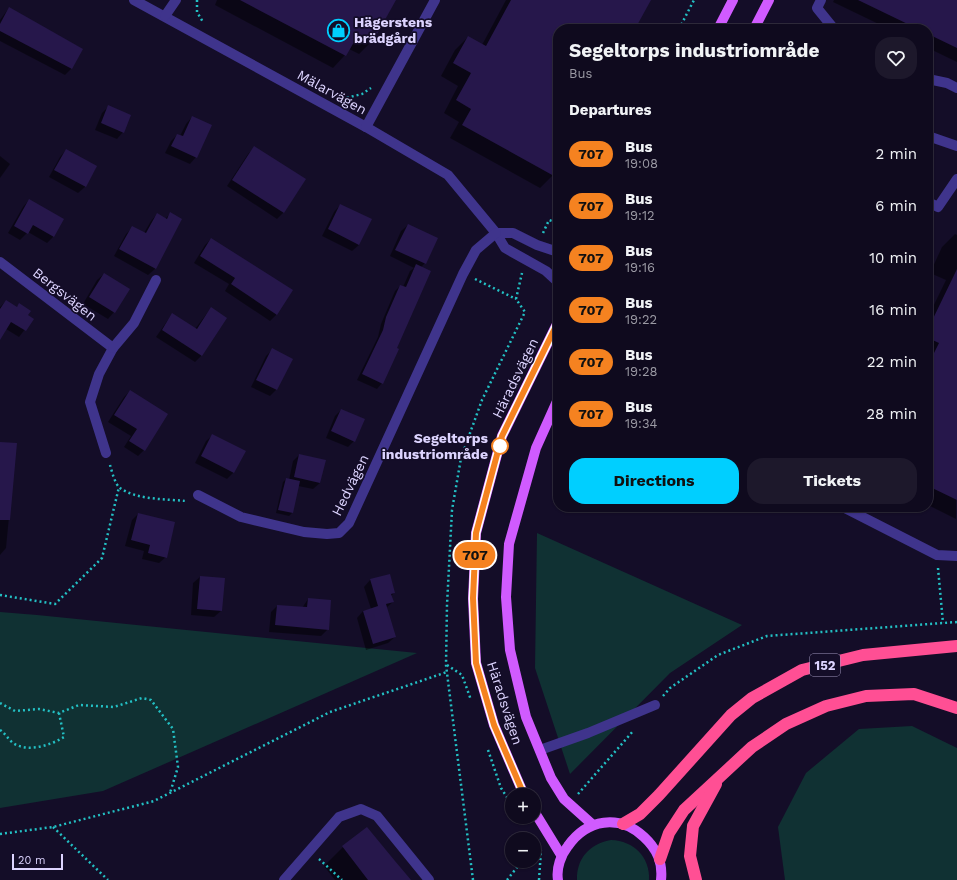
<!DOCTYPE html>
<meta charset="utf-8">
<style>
body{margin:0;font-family:"Work Sans",sans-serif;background:#1d182b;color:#f1f3f6;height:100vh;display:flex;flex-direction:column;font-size:15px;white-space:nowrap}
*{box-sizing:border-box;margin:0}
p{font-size:13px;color:#9b9aa4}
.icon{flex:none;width:22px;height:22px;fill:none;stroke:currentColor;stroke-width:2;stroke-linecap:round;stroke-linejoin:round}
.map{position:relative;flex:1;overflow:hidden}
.side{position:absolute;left:553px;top:24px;width:380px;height:488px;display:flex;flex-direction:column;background:#0f0a1e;border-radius:16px;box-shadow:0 1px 3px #0004,0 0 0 1px #2f2b3c}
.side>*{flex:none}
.badge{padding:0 8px;border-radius:13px;font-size:14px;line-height:26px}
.buttons{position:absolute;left:505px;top:788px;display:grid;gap:8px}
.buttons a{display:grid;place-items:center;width:36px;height:36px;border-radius:50%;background:#0f0a1e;box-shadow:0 1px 3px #0004,0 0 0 1px #2f2b3c;font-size:20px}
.scale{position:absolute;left:12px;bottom:10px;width:51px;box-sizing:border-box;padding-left:4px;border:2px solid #ddd4ff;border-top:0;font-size:11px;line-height:14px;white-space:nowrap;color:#ddd4ff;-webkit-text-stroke:3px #140d28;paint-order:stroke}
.map>.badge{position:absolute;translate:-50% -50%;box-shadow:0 0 0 2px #fff}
h2{padding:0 16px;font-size:15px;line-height:36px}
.round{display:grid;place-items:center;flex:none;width:42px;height:42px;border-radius:16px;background:#1d182b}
.overview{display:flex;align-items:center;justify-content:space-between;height:68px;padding:0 16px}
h1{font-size:19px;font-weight:700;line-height:30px}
.action{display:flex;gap:8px;margin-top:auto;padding:8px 16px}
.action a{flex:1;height:46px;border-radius:16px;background:#00cfff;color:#111;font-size:16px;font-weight:700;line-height:46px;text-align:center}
.action a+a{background:#1d182b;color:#f1f3f6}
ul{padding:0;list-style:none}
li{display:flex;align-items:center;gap:12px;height:52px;padding:0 16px}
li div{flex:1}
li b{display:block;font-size:15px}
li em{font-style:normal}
li .badge{min-width:44px;font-weight:700;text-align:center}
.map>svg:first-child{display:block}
.green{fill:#103133}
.shadow{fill:#0007}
.building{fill:#26174b}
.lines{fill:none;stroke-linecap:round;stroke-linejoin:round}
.path{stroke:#23c0c4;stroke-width:2.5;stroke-dasharray:2 3;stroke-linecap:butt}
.minor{stroke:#3f348c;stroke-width:10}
.major{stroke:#d05bff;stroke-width:10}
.highway{stroke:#ff4f94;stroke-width:12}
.line-casing{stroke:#fff;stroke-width:9}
.line{stroke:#f58220;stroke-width:6}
.stop-dot{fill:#fff;stroke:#f58220;stroke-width:2}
.labels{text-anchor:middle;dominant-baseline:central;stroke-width:3.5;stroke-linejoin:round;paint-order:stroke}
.shield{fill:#140d28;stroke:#a198be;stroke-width:1}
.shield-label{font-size:13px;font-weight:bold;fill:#ddd4ff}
.poi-label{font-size:14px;font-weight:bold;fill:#ddd4ff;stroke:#140d28;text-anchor:start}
.street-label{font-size:14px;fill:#ddd4ff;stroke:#140d28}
.stop-label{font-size:14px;font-weight:bold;fill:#ddd4ff;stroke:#140d28;text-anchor:end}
</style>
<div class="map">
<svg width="957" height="880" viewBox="0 0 957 880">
<rect width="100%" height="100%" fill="#140d28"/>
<g class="green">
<polygon points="537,533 742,625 670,673 570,774 535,668"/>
<polygon points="0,612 37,615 417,653 103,791 0,808"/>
<polygon points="912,726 957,748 957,880 785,880 778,827 806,773 859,729"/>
<path d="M611,840C634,841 650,857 649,880H577C576,858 591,843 611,840Z"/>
</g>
<g class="shadow">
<polygon points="217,0 395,0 371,42 359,54 349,49 345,55 333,68 215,5"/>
<polygon points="506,0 650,0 634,29 558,29 558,166 553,175 540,188 450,138 459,122 444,113 458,86 441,76 455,50 468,37 482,45"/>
<polygon points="834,0 957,0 957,62 928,48 928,29 889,29 833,2"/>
<polygon points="9,8 82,49 71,69 65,75 0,41 0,20"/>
<polygon points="108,107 123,132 117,139 95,130 102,113"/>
<polygon points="192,117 196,157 190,164 165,153 171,141 177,135 180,136 186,124"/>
<polygon points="254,148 284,212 277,219 227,186 248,154"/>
<polygon points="66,150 96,167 85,187 78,193 49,177 60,157"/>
<polygon points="0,156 10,164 0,178"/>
<polygon points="29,200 63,219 53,237 47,243 28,232 20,240 8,233 23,207"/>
<polygon points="340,205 359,245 352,251 322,236 334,212"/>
<polygon points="157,214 165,219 170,214 181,220 155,269 148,275 114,256 126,234 133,227 144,233 151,221"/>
<polygon points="408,225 425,263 420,268 395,348 382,383 377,389 357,380 378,337 381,324 395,291 400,286 403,287 410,271 414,268 390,256 401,231"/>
<polygon points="955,234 957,235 956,519 928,505 928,317 946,280 930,273 942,247"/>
<polygon points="211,239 277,314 270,321 225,291 229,284 194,263 205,245"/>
<polygon points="104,274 114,312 108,319 83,304 97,280"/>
<polygon points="6,301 16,308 19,305 27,315 33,319 19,337 6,329 0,335 0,307"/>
<polygon points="211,308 202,355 195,362 156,337 172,314 195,329"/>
<polygon points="272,350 292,359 276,390 270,396 251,387 266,356"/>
<polygon points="130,391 144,450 138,456 124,447 131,436 108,422 124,397"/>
<polygon points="341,410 354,441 348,447 326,438 335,416"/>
<polygon points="213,435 244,451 233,473 227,479 195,463 206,441"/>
<polygon points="0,443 16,444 6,548 0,555"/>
<polygon points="299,455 320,483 313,489 298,486 292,513 289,516 276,513 283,482 286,479 289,480 293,461"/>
<polygon points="138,514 166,557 159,563 142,559 144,551 125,546 132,520"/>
<polygon points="389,575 394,593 391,596 393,602 386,608 395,637 388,643 366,650 357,618 363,611 371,609 364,587 370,580"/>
<polygon points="200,577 221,611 214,617 191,615 193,583"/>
<polygon points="308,599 328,629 321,636 269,632 271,612 277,606 302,608"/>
<polygon points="367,828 410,880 335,880 324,866 343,847"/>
</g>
<g class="building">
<polygon points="240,0 396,0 372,43 358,35 346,56"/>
<polygon points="511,0 651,0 635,29 558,29 558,168 554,176 462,125 471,109 456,100 471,73 453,63 468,36 486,46"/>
<polygon points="858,0 957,0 957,48 928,34 928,29 918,29"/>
<polygon points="9,7 83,49 72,69 0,31 0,24"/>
<polygon points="108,105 131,115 124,133 101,123"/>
<polygon points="192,116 212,125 197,158 171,146 177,134 183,136"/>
<polygon points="254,146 306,179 284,213 232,180"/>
<polygon points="66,149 97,166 86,187 54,170"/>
<polygon points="29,199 64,219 54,237 33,225 28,234 14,226"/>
<polygon points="340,204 372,219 359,245 328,229"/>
<polygon points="170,212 182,219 156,269 119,249 132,226 146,233 157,213 167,219"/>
<polygon points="408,224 438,238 426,264 395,250"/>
<polygon points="211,238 293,290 277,315 231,284 235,278 200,256"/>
<polygon points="416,264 431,271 397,348 399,349 383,384 362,374 383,330 386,317 400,285 406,287"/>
<polygon points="957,269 957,500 928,486 928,365 939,343 928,338 928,329"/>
<polygon points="104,273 130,289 115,313 89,297"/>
<polygon points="6,300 17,307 19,303 31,311 28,315 34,319 26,331 11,322 0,340 0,309"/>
<polygon points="211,307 227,318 202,356 162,330 172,313 197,329"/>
<polygon points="272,348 293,359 277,390 256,380"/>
<polygon points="130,390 168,414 145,451 129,441 137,429 114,415"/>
<polygon points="341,409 365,419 355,442 331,431"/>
<polygon points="212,434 246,451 234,473 201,456"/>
<polygon points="0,442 17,443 10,520 0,520"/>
<polygon points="299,454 326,460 320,483 294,477"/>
<polygon points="286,478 300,481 293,513 278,510"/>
<polygon points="138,513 175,522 167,558 148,553 150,545 131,540"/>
<polygon points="390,574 395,593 391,594 394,602 386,604 396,637 373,644 363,611 378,606 370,579"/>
<polygon points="200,576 225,578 222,611 197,609"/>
<polygon points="308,598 331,600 329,630 275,625 277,605 307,607"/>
<polygon points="367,827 395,861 411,880 368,880 342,846"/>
</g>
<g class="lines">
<g class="path">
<polyline points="197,0 197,12 203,22"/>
<polyline points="679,29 694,0"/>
<polyline points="342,99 362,94 371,88"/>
<polyline points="543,233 549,220 558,223"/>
<polyline points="475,279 516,299"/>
<path d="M110,465C112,472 115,484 120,488C137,500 166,499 186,501"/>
<polyline points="938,568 943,623"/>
<polyline points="0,595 55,604 102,558 119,487"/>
<polyline points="447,665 462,675 471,700"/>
<polyline points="663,696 670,688 718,655 767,636 957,622"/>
<polyline points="0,703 15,711 39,709 59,713 79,705 114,707 142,698 151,700 173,729 178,767 170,793"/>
<path d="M0,730C5,733 8,739 13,743C28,753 51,745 64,737L59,713"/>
<polyline points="488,750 501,788 512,805"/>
<polyline points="578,794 634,730"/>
<polyline points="53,827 108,880"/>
<polyline points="0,834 53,827 154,801 330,712 447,672"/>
<polyline points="319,859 342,880"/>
<polyline points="473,880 446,665 447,605 452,510 461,458 482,400 525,312 516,299 522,273"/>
<polyline points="507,880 522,861"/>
<polyline points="539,880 541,850"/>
</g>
<g class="minor">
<polyline points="134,0 366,127 448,175 496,233 505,248 546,271 558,282"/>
<polyline points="821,0 817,8 834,29"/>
<polyline points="165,16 176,0"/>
<polyline points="928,79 947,83 957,88"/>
<polyline points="366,127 435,0"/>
<polyline points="928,136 957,146"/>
<polyline points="928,202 938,207 957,179"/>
<polyline points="496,233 513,233 537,245 558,252"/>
<polyline points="0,262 113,348 99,374 90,402 106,453"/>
<polyline points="113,348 134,323 156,280"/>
<polyline points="198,495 241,517 304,532 327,534 339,533 349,523 463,274 476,250 496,233"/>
<polyline points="843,507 937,555 957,556"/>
<polyline points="540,750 588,733 655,705"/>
<polyline points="284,880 339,817 361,809 377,816 429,880"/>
</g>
<g class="major">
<polyline points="718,29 733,0"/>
<polyline points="754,29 769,0"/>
<polyline points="558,399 536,448 509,544 506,597 510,650 526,717 551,778 564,799 593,825"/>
<polyline points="524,795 494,725 476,663 473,599 476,533 502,436 558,322"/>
<polyline points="534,811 561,855"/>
<path d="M558,880C556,868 561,855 568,846C587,819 619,814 644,837C657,849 663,862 661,880"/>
</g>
<g class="highway">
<polyline points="623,824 640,814 659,795 731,715 752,698 802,670 863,655 957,646"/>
<polyline points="660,859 669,833 684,810 752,747 786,724 826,706 866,696 914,694 957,708"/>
<polyline points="696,880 690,856 693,826 716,784"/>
</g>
</g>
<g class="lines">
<defs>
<polyline id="line" points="524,795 494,725 476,663 473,598 476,533 502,436 558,322"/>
</defs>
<use href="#line" class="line-casing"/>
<use href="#line" class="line"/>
</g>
<defs>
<symbol id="shop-ring" viewBox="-11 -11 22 22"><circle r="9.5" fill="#140d28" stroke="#00cfff" stroke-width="1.5"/><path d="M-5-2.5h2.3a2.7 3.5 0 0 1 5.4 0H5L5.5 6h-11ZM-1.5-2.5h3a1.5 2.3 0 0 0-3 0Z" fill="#00cfff"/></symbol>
</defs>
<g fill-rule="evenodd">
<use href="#shop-ring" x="326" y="18" width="25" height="25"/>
</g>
<circle class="stop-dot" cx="500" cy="446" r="8"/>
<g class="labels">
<rect class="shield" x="810" y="654" width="30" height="22" rx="3"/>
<g class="shield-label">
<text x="825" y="665">152</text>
</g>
<g class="poi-label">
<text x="354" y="22">Hägerstens<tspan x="354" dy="16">brädgård</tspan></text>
</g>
<g class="street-label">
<text transform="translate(332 92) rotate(29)">Mälarvägen</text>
<text transform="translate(65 294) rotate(38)">Bergsvägen</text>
<text transform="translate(515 378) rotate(-64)">Häradsvägen</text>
<text transform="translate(350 485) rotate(-64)">Hedvägen</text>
<text transform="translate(505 703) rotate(72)">Häradsvägen</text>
</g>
<g class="stop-label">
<text x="488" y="438">Segeltorps<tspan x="488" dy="16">industriområde</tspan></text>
</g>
</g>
</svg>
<div class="buttons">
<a>+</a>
<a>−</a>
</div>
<div class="scale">20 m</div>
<b class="badge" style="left:475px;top:555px;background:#f58220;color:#111">707</b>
<section class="side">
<div class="overview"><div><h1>Segeltorps industriområde</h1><p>Bus</p></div><a class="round"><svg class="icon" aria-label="heart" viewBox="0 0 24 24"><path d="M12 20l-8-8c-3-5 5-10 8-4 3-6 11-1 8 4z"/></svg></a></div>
<h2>Departures</h2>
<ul>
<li><span class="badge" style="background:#f58220;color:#111">707</span><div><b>Bus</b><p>19:08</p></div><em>2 min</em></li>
<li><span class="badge" style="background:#f58220;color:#111">707</span><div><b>Bus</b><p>19:12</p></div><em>6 min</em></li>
<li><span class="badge" style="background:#f58220;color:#111">707</span><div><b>Bus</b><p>19:16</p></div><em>10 min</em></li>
<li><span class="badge" style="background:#f58220;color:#111">707</span><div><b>Bus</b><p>19:22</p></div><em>16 min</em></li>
<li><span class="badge" style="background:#f58220;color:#111">707</span><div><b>Bus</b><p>19:28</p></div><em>22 min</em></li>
<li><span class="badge" style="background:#f58220;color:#111">707</span><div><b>Bus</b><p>19:34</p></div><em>28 min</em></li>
</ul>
<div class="action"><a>Directions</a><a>Tickets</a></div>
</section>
</div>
